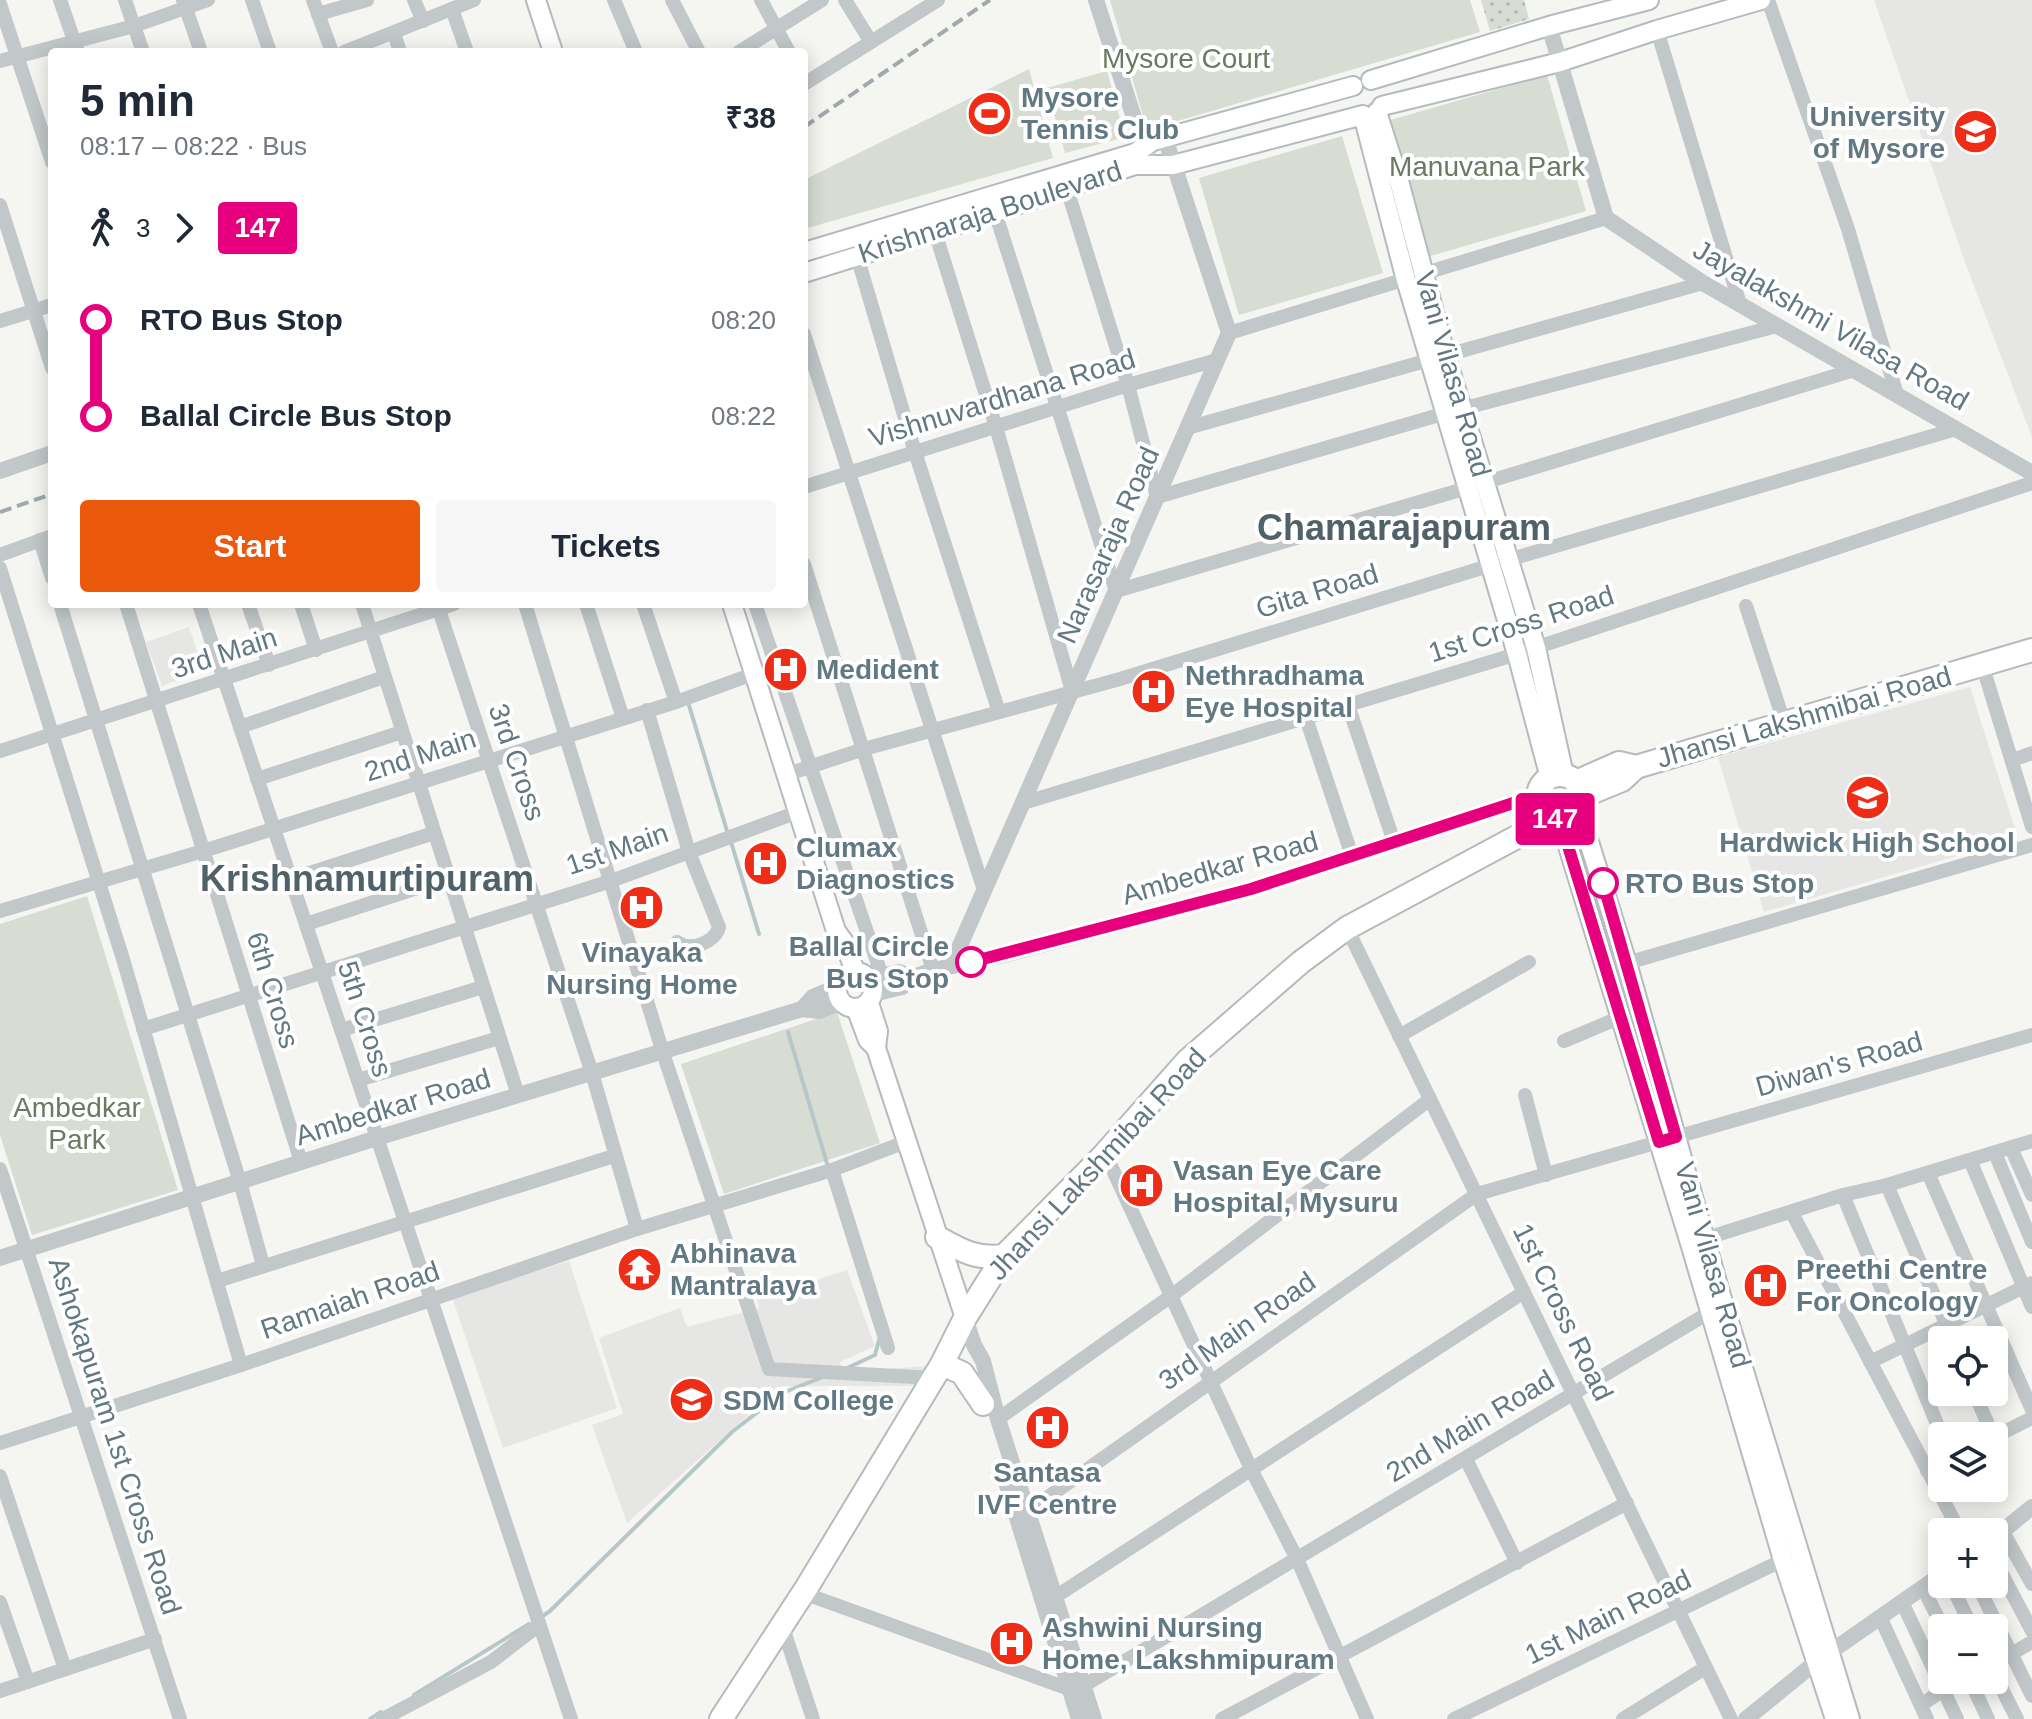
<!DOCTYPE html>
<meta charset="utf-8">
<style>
body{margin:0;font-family:Arial,sans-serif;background:#f6f6f7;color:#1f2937;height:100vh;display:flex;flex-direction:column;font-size:30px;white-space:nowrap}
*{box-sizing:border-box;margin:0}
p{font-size:26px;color:#747a83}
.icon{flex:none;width:44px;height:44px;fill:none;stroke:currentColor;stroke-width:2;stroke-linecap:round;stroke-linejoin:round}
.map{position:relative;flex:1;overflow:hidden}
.panel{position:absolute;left:48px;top:48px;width:760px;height:560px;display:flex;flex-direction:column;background:#fff;border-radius:8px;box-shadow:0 4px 20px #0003}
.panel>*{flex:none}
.badge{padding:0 16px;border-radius:6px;font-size:28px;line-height:52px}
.controls{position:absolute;left:1928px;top:1326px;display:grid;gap:16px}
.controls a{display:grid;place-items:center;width:80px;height:80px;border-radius:8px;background:#fff;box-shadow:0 4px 20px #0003;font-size:40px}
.map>.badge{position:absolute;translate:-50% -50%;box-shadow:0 0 0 4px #fff}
.legs{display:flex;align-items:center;gap:12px;height:88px;padding:0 32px;font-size:26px}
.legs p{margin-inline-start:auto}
.head{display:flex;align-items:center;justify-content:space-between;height:136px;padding:0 32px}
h1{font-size:44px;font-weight:600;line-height:60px}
.button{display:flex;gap:16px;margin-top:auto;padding:16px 32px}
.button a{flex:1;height:92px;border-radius:8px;background:#ea580c;color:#fff;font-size:32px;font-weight:600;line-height:92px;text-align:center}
.button a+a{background:#f6f6f7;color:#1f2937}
ul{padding:0 32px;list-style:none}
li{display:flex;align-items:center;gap:28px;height:96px;font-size:30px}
li i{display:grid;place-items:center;width:12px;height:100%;margin:0 10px;background:currentColor}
li i::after{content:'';width:20px;height:20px;margin:-10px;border:6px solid;border-radius:50%;background:#fff}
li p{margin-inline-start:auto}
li:first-child i{background:linear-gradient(#0000 50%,currentColor 0)}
li:last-child i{background:linear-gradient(currentColor 50%,#0000 0)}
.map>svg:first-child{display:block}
.built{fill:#e6e6e4}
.park{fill:#d7ddd2}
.garden{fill:url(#garden-dots)}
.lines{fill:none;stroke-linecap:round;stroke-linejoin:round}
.stream{stroke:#b7c7c9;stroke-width:4}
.secondary-casing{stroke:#b4bbbe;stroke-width:22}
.primary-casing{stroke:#b5babd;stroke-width:26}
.minor{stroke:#c2c7c9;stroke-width:14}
.tertiary{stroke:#c2c7c9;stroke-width:16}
.secondary{stroke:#fff;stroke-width:18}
.primary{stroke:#fff;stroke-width:22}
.rail{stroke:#a0a9ad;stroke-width:4;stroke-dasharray:12 6;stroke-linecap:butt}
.line-1-casing{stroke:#fff;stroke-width:18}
.line-1{stroke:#e6007e;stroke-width:12}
.stop-1-dot{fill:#fff;stroke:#e6007e;stroke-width:4}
.labels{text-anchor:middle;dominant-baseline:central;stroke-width:8;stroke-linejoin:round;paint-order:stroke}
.park-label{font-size:28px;fill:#6a7b61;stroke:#fff}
.poi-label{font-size:28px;font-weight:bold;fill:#627984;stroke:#fff;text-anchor:start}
.street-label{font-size:28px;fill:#627984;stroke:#fff}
.stop-label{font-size:28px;font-weight:bold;fill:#627984;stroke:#fff;text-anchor:start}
.district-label{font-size:36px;font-weight:bold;fill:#506169;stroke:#fff}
</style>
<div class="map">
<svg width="2032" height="1719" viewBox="0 0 2032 1719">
<defs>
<pattern id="garden-dots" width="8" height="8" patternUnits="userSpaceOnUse" patternTransform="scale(2)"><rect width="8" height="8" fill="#d7ddd2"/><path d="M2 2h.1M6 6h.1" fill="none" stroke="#b2b8b0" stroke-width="1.8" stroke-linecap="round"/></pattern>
</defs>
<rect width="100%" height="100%" fill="#f5f5f1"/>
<g class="built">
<polygon points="1874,0 2032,0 2032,437 1966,265"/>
<polygon points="189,627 204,671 162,686 146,642"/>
<polygon points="1970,687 2018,838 1764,912 1718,757"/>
<polygon points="569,1261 617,1408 503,1448 452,1297"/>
<polygon points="847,1270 875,1346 840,1362 843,1372 928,1366 917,1386 781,1386 627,1523 592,1425 623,1414 599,1338 680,1308 687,1327 759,1308 757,1300"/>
</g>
<g class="park">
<polygon points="1110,0 1470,0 1480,32 1147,130"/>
<polygon points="1029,69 1053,158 804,229 804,180"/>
<polygon points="1107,71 1125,137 1065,153 1047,88"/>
<polygon points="1547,75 1586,211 1427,257 1387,121"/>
<polygon points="1342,136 1383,273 1239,315 1199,178"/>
<polygon points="87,896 178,1190 32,1235 0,1135 0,924"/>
<polygon points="837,1012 880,1143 724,1194 681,1064"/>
</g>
<polygon class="garden" points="1481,0 1524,0 1529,19 1490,31"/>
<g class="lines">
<g class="stream">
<polyline points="688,702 728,834"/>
<polyline points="731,842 759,934"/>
<polyline points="788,1032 828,1167"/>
<polyline points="847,1368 875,1355 879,1340"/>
<polyline points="540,1618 550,1611 732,1432 782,1393 823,1377"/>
<polyline points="414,1695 529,1624"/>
<polyline points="370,1719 381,1712"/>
</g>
<defs>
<g id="secondary">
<polyline points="536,0 553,52"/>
<polyline points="1371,80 1549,26 1649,0"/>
<polyline points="1382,106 1560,62 1657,30 1761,0"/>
<polyline points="1377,112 1399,181 1446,357 1536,648 1564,775"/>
<polyline points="804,252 1135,153 1153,141 1353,86"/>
<polyline points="804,273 935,232 1135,165 1173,165 1363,115 1406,280 1517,654 1550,778"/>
<polyline points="732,604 836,931 844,942 855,971"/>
<polyline points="1579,810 1627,963 1719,1289 1850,1719"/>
<polyline points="1560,820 1690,1243 1783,1560 1835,1719"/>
<circle cx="855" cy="990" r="18"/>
<polyline points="869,1003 878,1031 876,1048"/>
<polyline points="856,1008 868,1040 876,1048 965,1318"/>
</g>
<g id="primary">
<circle cx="1560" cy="797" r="22"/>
<polyline points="1576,782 1619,763 1636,767"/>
<polyline points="1583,796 1622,780 1636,767 2032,650"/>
<path d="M937,1237C960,1250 977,1260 1004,1256"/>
<polyline points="942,1364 962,1373 983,1404"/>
<polyline points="721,1719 807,1587 942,1364 965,1318 1004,1256 1101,1158 1187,1061 1301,962 1347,928 1552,818"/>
</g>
</defs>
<use href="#secondary" class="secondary-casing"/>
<use href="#primary" class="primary-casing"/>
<g class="minor">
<polyline points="60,0 78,52"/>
<polyline points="125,0 143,52"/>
<polyline points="183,0 201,52"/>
<polyline points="252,0 270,52"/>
<polyline points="313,0 332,52"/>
<polyline points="414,0 423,21"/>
<polyline points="614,0 636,52"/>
<polyline points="672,0 699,52"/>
<polyline points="761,0 789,52"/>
<polyline points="845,0 871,42"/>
<polyline points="1768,0 1848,229 1897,395"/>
<polyline points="0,4 52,162"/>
<polyline points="452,9 467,52"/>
<polyline points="318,14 367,0"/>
<polyline points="1657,30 1740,304"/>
<polyline points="394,33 400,52"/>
<polyline points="344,52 474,0"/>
<polyline points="739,52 822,0"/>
<polyline points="0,61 134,26 208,0"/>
<polyline points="804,84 938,0"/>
<polyline points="1067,189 1128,385 1157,497 1446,413 1777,326"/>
<polyline points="0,205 52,368"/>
<polyline points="995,212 1116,591 1467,488 1854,370"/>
<polyline points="935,232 996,427 1072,691"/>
<polyline points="857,256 915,452 999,712"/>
<polyline points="0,321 52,305"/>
<polyline points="1229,333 1606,218"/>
<polyline points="804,334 984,890"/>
<polyline points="1187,428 1703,283"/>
<polyline points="804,487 1128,385 1217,360"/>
<polyline points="40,540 52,578"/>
<polyline points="0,555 52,536"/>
<polyline points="804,564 933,970"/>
<polyline points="0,568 123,959 241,1365"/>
<polyline points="60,604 240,1182 263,1265"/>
<polyline points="126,604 301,1162"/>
<polyline points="199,604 571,1719"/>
<polyline points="248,604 269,665"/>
<polyline points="301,604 316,650"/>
<polyline points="362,604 518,1095"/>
<polyline points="437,604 592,1073 637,1229"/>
<polyline points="525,604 663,1053 769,1369 934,1378"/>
<polyline points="586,604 623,718"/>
<polyline points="643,604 676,702"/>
<polyline points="755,604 882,976"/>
<polyline points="1746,606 1785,725"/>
<polyline points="1982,664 2032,827"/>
<polyline points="1348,705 1394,842"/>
<path d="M647,710L689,852L719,927C715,943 690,952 677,942"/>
<polyline points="1306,718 1352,856"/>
<polyline points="240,727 384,677"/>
<polyline points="0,751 454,604"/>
<polyline points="2012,760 2032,753"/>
<polyline points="785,775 864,749 1120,679 1508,560 1956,429"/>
<polyline points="257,779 402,732"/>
<polyline points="1023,803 1517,654 2032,483"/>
<polyline points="291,879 434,833"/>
<polyline points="0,911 203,851 676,702 756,673"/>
<polyline points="306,924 448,878"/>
<polyline points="1347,928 1731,1719"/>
<polyline points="1627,963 2032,845"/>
<polyline points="143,1029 611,881 798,812"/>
<polyline points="341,1030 483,987"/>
<polyline points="1399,1036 1529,962"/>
<polyline points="1564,1041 1621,1017"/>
<polyline points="358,1080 499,1038"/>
<polyline points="1525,1095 1546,1175"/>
<polyline points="2011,1148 2032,1195"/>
<polyline points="1105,1153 1252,1471 1297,1559 1367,1719"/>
<polyline points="1995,1153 2032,1242"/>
<polyline points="1970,1160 2032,1307"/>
<polyline points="0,1169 180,1719"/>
<polyline points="832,1170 888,1348"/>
<polyline points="1928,1173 2032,1410"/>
<polyline points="1887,1185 1953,1340"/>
<polyline points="1843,1195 1942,1436"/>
<polyline points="1792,1213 1960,1532"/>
<polyline points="1704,1239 1843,1195 1887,1185 2032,1141"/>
<polyline points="217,1281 614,1156"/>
<polyline points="1870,1362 2032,1283"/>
<polyline points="1974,1392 1993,1436"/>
<polyline points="998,1419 1171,1296 1429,1100"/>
<polyline points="1994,1437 2032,1418"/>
<polyline points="0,1443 241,1365 637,1229 832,1170 908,1141"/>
<polyline points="1466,1459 1517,1563"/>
<polyline points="1927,1471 1942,1463"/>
<polyline points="0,1476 65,1669"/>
<polyline points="1027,1512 1477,1194 2032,1035"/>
<polyline points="2003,1532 2032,1584"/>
<polyline points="1994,1559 2032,1631"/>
<polyline points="1951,1584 1972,1628"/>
<polyline points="1977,1584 2032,1696"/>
<polyline points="1923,1588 1943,1628"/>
<polyline points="803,1593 1069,1689 1083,1686 1710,1312"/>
<polyline points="1055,1597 1524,1292"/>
<polyline points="0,1602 28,1682"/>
<polyline points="1902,1602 1957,1719"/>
<polyline points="1881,1619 1927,1719"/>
<polyline points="782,1625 813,1719"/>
<polyline points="1994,1664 2032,1642"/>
<polyline points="1994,1673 2017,1719"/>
<polyline points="1970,1680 1988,1719"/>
<polyline points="0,1691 155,1639"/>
<polyline points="1921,1705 1943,1690 1965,1680"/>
<polyline points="383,1719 491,1662 539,1625"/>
<polyline points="1222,1719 1627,1503"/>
<polyline points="1454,1719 1783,1560"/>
<polyline points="1623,1719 1705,1668"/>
</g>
<g class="tertiary">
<polyline points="1096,0 1147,158"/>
<polyline points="1549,26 1606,218 1703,283 2032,473"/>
<polyline points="0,471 52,453"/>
<polyline points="951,966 1229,333 1165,138"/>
<polyline points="870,978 899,972 913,977"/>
<polyline points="873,994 902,987 913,977 933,970 1000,956 1251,889 1538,795"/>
<polyline points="802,1009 813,997 837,987"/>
<polyline points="0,1258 377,1138 802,1009 819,1011 842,1002"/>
<polyline points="965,1318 974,1345 983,1361 998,1419 1094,1719"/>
<polyline points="1006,1482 1079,1719"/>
<polyline points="1994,1538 2032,1507"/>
<polyline points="1746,1719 1816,1662 1942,1574"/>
</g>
<use href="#secondary" class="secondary"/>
<use href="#primary" class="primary"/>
<g class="rail">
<polyline points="804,127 990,0"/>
<polyline points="0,512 52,494"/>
</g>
</g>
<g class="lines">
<defs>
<path id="line-1" d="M971,962L1251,889L1538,795C1539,810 1546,817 1560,820L1659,1142L1676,1137L1603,883"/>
</defs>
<use href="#line-1" class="line-1-casing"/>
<use href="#line-1" class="line-1"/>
</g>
<defs>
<symbol id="stadium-disc" viewBox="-11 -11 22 22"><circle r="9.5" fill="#ef2d17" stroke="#fff"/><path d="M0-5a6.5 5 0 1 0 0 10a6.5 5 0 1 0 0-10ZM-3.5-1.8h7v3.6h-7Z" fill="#fff"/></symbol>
<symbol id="university-disc" viewBox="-11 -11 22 22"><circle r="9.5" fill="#ef2d17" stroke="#fff"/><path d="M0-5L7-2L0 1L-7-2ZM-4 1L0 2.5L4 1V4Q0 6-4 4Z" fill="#fff"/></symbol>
<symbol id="hospital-disc" viewBox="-11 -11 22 22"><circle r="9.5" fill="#ef2d17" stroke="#fff"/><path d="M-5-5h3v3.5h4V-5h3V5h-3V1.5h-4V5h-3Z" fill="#fff"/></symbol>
<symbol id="school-disc" viewBox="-11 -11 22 22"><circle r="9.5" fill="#ef2d17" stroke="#fff"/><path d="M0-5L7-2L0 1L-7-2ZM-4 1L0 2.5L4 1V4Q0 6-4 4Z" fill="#fff"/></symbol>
<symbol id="temple-disc" viewBox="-11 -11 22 22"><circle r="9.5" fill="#ef2d17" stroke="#fff"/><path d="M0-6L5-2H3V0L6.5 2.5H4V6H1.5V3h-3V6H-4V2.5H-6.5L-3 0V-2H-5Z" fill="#fff"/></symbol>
</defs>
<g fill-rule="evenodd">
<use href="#stadium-disc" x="964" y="88" width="51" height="51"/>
<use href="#university-disc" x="1950" y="106" width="51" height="51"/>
<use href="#hospital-disc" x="760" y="644" width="51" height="51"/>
<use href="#hospital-disc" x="1128" y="666" width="51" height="51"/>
<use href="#school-disc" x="1842" y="772" width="51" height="51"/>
<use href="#hospital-disc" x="740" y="838" width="51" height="51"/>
<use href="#hospital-disc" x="616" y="882" width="51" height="51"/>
<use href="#hospital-disc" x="1116" y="1160" width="51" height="51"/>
<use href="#temple-disc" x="614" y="1244" width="51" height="51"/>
<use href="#hospital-disc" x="1740" y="1260" width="51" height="51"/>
<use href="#university-disc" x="666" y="1374" width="51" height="51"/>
<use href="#hospital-disc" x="1022" y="1402" width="51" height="51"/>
<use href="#hospital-disc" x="986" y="1618" width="51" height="51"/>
</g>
<g class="stop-1-dot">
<circle cx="1603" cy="883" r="14"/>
<circle cx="971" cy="962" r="14"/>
</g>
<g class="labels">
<g class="park-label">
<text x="1186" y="58">Mysore Court</text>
<text x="1487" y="166">Manuvana Park</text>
<text x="77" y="1107">Ambedkar<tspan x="77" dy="32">Park</tspan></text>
</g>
<g class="poi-label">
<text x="1021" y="97">Mysore<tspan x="1021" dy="32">Tennis Club</tspan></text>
<text x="1945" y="116" text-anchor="end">University<tspan x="1945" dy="32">of Mysore</tspan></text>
<text x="816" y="669">Medident</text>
<text x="1185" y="675">Nethradhama<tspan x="1185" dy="32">Eye Hospital</tspan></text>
<text x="1867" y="842" text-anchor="middle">Hardwick High School</text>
<text x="796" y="847">Clumax<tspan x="796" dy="32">Diagnostics</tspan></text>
<text x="642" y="952" text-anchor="middle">Vinayaka<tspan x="642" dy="32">Nursing Home</tspan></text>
<text x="1173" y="1170">Vasan Eye Care<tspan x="1173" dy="32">Hospital, Mysuru</tspan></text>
<text x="670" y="1253">Abhinava<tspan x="670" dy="32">Mantralaya</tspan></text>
<text x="1796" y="1269">Preethi Centre<tspan x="1796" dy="32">For Oncology</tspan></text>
<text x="723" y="1400">SDM College</text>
<text x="1047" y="1472" text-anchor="middle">Santasa<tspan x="1047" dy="32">IVF Centre</tspan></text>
<text x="1042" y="1627">Ashwini Nursing<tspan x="1042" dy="32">Home, Lakshmipuram</tspan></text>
</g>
<g class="street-label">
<text transform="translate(990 212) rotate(-18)">Krishnaraja Boulevard</text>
<text transform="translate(1831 325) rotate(30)">Jayalakshmi Vilasa Road</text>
<text transform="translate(1453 374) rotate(74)">Vani Vilasa Road</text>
<text transform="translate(1002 398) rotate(-17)">Vishnuvardhana Road</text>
<text transform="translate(1108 545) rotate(-66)">Narasaraja Road</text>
<text transform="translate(1317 591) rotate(-17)">Gita Road</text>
<text transform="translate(1521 624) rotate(-18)">1st Cross Road</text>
<text transform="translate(224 653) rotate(-18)">3rd Main</text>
<text transform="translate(1804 717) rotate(-16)">Jhansi Lakshmibai Road</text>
<text transform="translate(420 755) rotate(-18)">2nd Main</text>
<text transform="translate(517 762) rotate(71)">3rd Cross</text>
<text transform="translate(617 849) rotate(-19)">1st Main</text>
<text transform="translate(1220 868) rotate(-16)">Ambedkar Road</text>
<text transform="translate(273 990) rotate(73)">6th Cross</text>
<text transform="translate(365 1019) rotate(72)">5th Cross</text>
<text transform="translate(1839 1064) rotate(-16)">Diwan's Road</text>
<text transform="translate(393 1107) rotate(-17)">Ambedkar Road</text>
<text transform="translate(1097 1164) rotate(-47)">Jhansi Lakshmibai Road</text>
<text transform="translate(1713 1265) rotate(74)">Vani Vilasa Road</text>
<text transform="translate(350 1300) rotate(-19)">Ramaiah Road</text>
<text transform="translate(1563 1312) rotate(64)">1st Cross Road</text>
<text transform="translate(1237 1331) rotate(-35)">3rd Main Road</text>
<text transform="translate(1470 1426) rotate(-31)">2nd Main Road</text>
<text transform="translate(115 1436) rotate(72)">Ashokapuram 1st Cross Road</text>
<text transform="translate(1608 1617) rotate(-26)">1st Main Road</text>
</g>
<g class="stop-label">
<text x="1625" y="883">RTO Bus Stop</text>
<text x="949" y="946" text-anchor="end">Ballal Circle<tspan x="949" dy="32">Bus Stop</tspan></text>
</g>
<g class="district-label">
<text x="1404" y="527">Chamarajapuram</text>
<text x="367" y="878">Krishnamurtipuram</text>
</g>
</g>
</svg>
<div class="controls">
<a><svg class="icon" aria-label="locate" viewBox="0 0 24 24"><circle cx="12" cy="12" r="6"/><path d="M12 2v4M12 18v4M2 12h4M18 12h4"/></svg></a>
<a><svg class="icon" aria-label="layers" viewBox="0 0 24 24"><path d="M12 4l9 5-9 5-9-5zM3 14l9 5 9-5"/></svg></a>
<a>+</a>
<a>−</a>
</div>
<b class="badge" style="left:1555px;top:819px;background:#e6007e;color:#fff">147</b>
<section class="panel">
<div class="head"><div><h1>5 min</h1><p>08:17 – 08:22 · Bus</p></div><b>₹38</b></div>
<div class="legs"><svg class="icon" aria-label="walk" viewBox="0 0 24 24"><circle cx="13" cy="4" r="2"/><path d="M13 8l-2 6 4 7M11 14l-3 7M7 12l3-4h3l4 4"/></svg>3<svg class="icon" aria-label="forward" viewBox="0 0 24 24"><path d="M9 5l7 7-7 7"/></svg><b class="badge" style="background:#e6007e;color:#fff">147</b></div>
<ul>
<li><i style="color:#e6007e"></i><b>RTO Bus Stop</b><p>08:20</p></li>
<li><i style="color:#e6007e"></i><b>Ballal Circle Bus Stop</b><p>08:22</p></li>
</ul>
<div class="button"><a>Start</a><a>Tickets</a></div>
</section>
</div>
